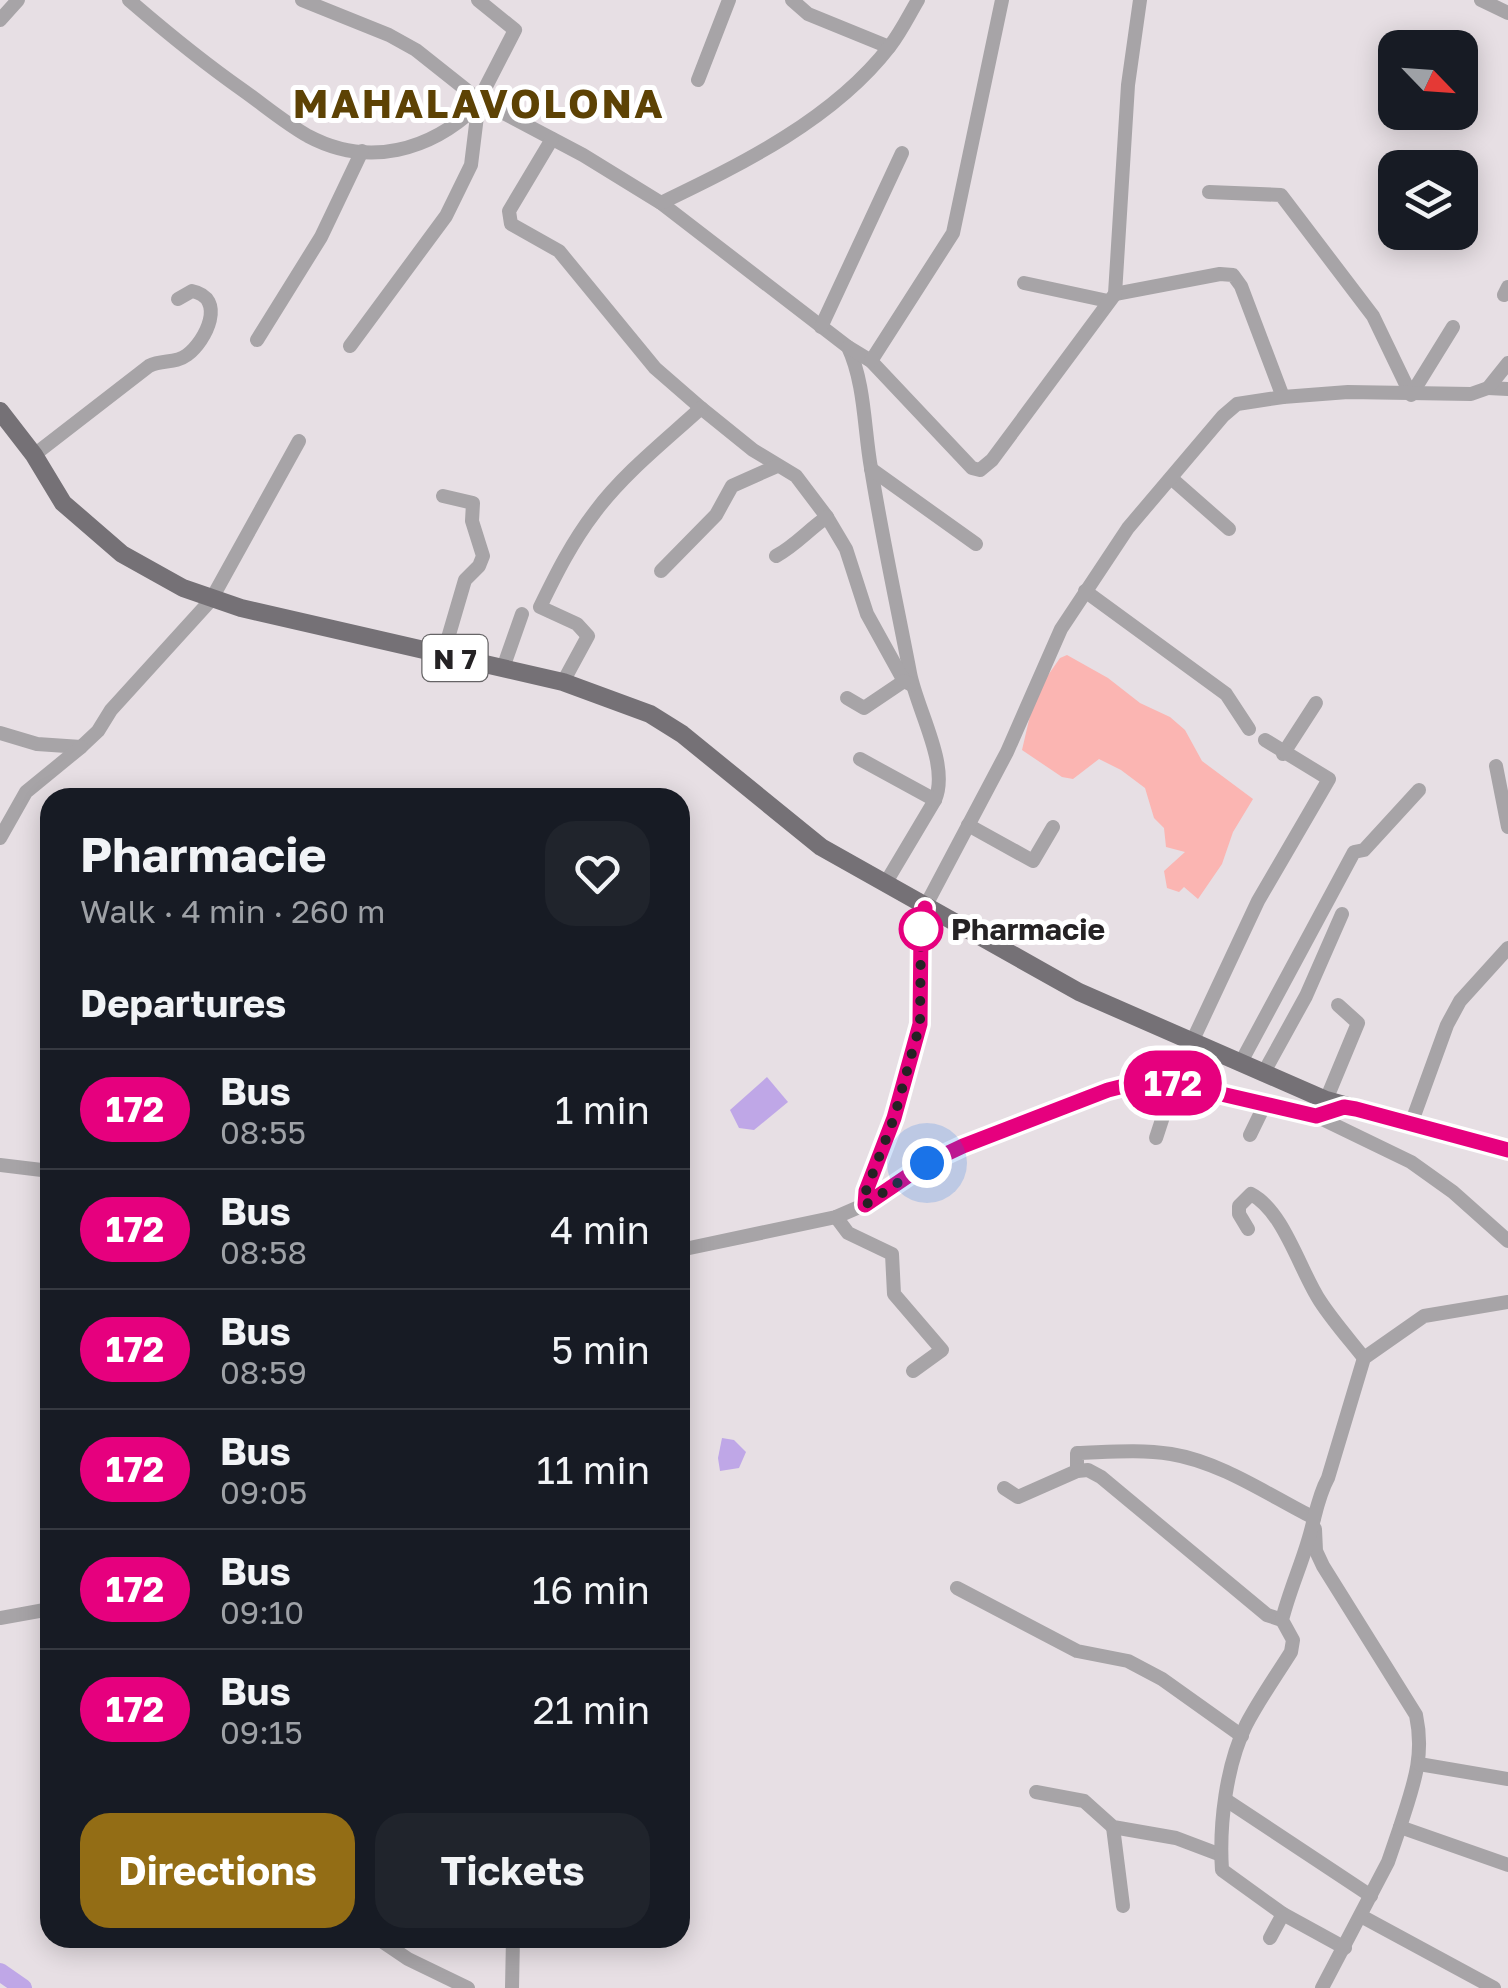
<!DOCTYPE html>
<meta charset="utf-8">
<style>
body{margin:0;font-family:"Golos Text",sans-serif;background:#20242c;color:#f1f3f6;height:100vh;display:flex;flex-direction:column;font-size:38px;white-space:nowrap}
*{box-sizing:border-box;margin:0}
p{font-size:32px;color:#9ea1a6}
.icon{flex:none;width:55px;height:55px;fill:none;stroke:currentColor;stroke-width:2;stroke-linecap:round;stroke-linejoin:round}
.map{position:relative;flex:1;overflow:hidden}
.drawer{position:absolute;left:40px;top:788px;width:650px;height:1160px;display:flex;flex-direction:column;background:#171b24;border-radius:30px;box-shadow:0 5px 25px #0003}
.drawer>*{flex:none}
.badge{padding:0 20px;border-radius:32px;font-size:35px;line-height:65px}
.needle{width:65px;rotate:115deg}
.controls{position:absolute;left:1378px;top:30px;display:grid;gap:20px}
.controls a{display:grid;place-items:center;width:100px;height:100px;border-radius:20px;background:#171b24;box-shadow:0 5px 25px #0003;font-size:50px}
.you{position:absolute;width:50px;height:50px;margin:-25px;border:8px solid #fff;border-radius:50%;background:#1a73e8;box-shadow:0 0 0 15px #1a73e833}
.map>.badge{position:absolute;translate:-50% -50%;box-shadow:0 0 0 5px #fff}
h2{padding:0 40px;font-size:38px;line-height:90px}
.round{display:grid;place-items:center;flex:none;width:105px;height:105px;border-radius:30px;background:#20242c}
.head{display:flex;align-items:center;justify-content:space-between;height:170px;padding:0 40px}
h1{font-size:48px;font-weight:700;line-height:75px}
.primary-button{display:flex;gap:20px;margin-top:auto;padding:20px 40px}
.primary-button a{flex:1;height:115px;border-radius:30px;background:#936d15;color:#fff;font-size:40px;font-weight:700;line-height:115px;text-align:center}
.primary-button a+a{background:#20242c;color:#f1f3f6}
ul{padding:0;list-style:none}
li{display:flex;align-items:center;gap:30px;height:120px;padding:0 40px;border-top:2px solid #363941}
li div{flex:1}
li b{display:block;font-size:38px}
li em{font-style:normal}
li .badge{min-width:110px;font-weight:700;text-align:center}
.map>svg:first-child{display:block}
.green{fill:#fbb5b2}
.water{fill:#bfa7e7}
.lines{fill:none;stroke-linecap:round;stroke-linejoin:round}
.river{stroke:#bfa7e7;stroke-width:18}
.minor{stroke:#a7a4a7;stroke-width:14}
.major{stroke:#757176;stroke-width:18}
.line-casing{stroke:#fff;stroke-width:22}
.line{stroke:#e6007e;stroke-width:15}
.walk{stroke:#252224;stroke-width:10;stroke-dasharray:0 18}
.stop-dot{fill:#fff;stroke:#e6007e;stroke-width:5}
.labels{text-anchor:middle;dominant-baseline:central;stroke-width:10;stroke-linejoin:round;paint-order:stroke}
.shield{fill:#fff;stroke:#666466;stroke-width:2.5}
.shield-label{font-size:28px;font-weight:bold;fill:#252224}
.stop-label{font-size:30px;font-weight:bold;fill:#252224;stroke:#fff;text-anchor:start}
.district-label{font-size:40px;font-weight:bold;letter-spacing:2.5px;fill:#5d4204;stroke:#fff}
</style>
<div class="map">
<svg width="1508" height="1988" viewBox="0 0 1508 1988">
<rect width="100%" height="100%" fill="#e7dfe4"/>
<polygon class="green" points="1067,655 1108,678 1140,703 1170,717 1185,730 1202,761 1253,799 1233,832 1222,864 1198,899 1184,887 1179,892 1167,888 1164,871 1185,852 1166,847 1164,828 1154,818 1145,788 1121,770 1099,759 1073,779 1062,777 1022,750 1035,694 1060,658"/>
<g class="water">
<polygon points="767,1077 788,1102 754,1130 739,1128 730,1110"/>
<polygon points="722,1438 734,1440 746,1452 739,1468 720,1471 718,1458"/>
</g>
<g class="lines">
<polyline class="river" points="0,1972 23,1988"/>
<g class="minor">
<path d="M129,0C166,32 204,63 244,91C265,106 285,123 308,136C368,168 430,151 477,106"/>
<path d="M302,0L389,35L416,50L479,100L583,155L661,203L848,347C865,383 864,429 871,468C882,537 897,605 910,673C917,710 950,765 935,800L885,884"/>
<polyline points="792,0 808,14 889,47"/>
<polyline points="1481,0 1508,13"/>
<polyline points="0,20 18,0"/>
<polyline points="698,80 729,0"/>
<polyline points="552,139 509,211 511,224 559,251 655,368 701,408 753,450 796,476 827,517 846,549 867,614 904,681 912,685"/>
<polyline points="1209,192 1281,195 1373,316 1411,395 1453,327"/>
<path d="M661,203C742,164 834,119 890,46C901,32 909,15 918,0"/>
<polyline points="1024,283 1108,301"/>
<polyline points="1115,294 1220,274 1233,275 1241,286 1283,397"/>
<polyline points="1504,295 1508,287"/>
<polyline points="821,327 902,153"/>
<polyline points="257,340 321,237 362,151"/>
<polyline points="350,346 446,216 471,165 479,100 515,30 478,0"/>
<polyline points="848,347 871,361 972,468 980,470 992,460 1115,294 1128,85 1140,0"/>
<polyline points="871,361 953,233 1002,0"/>
<polyline points="1488,388 1508,389"/>
<path d="M34,455L149,366C162,359 175,364 187,355C206,341 227,298 192,291L178,299"/>
<polyline points="871,469 976,544"/>
<polyline points="1171,478 1229,529"/>
<path d="M776,556C796,545 808,530 827,517"/>
<polyline points="661,571 716,515 732,486 777,466"/>
<polyline points="1085,591 1226,694 1249,729"/>
<polyline points="443,655 465,580 479,566 483,556 472,521 473,503 443,496"/>
<polyline points="503,668 522,614"/>
<path d="M563,682L588,636L577,624L540,607C556,574 572,542 595,512C624,473 665,441 701,408"/>
<polyline points="847,698 864,708 904,681"/>
<polyline points="0,733 37,744 81,747 98,731 111,710 211,600 299,441"/>
<polyline points="1283,754 1316,703"/>
<polyline points="860,759 935,800"/>
<polyline points="1496,766 1508,827"/>
<polyline points="968,825 1033,861 1053,827"/>
<polyline points="0,838 26,792 81,747"/>
<polyline points="1191,1044 1258,901 1329,779 1265,740"/>
<polyline points="1240,1064 1354,852 1364,850 1419,790"/>
<polyline points="1263,1074 1306,996 1342,914"/>
<polyline points="1326,1100 1358,1023 1338,1005"/>
<polyline points="1316,1116 1411,1162 1453,1192 1508,1241"/>
<polyline points="1411,1124 1447,1025 1460,1001 1508,948"/>
<polyline points="1250,1135 1266,1102"/>
<polyline points="1156,1138 1174,1083"/>
<polyline points="0,1165 50,1171"/>
<polyline points="865,1205 866,1191 894,1118 920,1025 921,929 925,907 1007,752 1061,629 1128,528 1223,416 1237,404 1283,397 1348,392 1471,394 1488,388 1508,363"/>
<polyline points="836,1217 848,1233 892,1254 894,1294 942,1350 913,1371"/>
<path d="M1248,1229L1239,1214V1206L1251,1194C1284,1211 1300,1271 1320,1301C1333,1321 1349,1339 1364,1358"/>
<polyline points="680,1250 836,1217 880,1198 927,1163 963,1146 1107,1090 1144,1081 1174,1083 1316,1116 1344,1107"/>
<path d="M1077,1471V1453C1109,1452 1140,1449 1171,1454C1221,1462 1270,1496 1314,1518"/>
<polyline points="1004,1488 1018,1497 1077,1471 1088,1470 1101,1477 1267,1615 1282,1620"/>
<path d="M1315,1529L1316,1551L1323,1566L1416,1715C1425,1757 1413,1786 1400,1827L1508,1865"/>
<polyline points="957,1588 1077,1651 1128,1661 1162,1679 1242,1736"/>
<polyline points="0,1618 50,1609"/>
<polyline points="1419,1764 1508,1779"/>
<polyline points="1036,1792 1084,1801 1113,1827 1176,1838 1221,1855"/>
<polyline points="1226,1800 1371,1896"/>
<polyline points="1113,1827 1123,1906"/>
<polyline points="1361,1916 1494,1988"/>
<polyline points="377,1938 408,1959 468,1988"/>
<polyline points="1270,1938 1283,1914"/>
<path d="M1345,1948L1283,1914L1222,1870C1219,1825 1226,1766 1246,1725C1259,1700 1276,1676 1291,1652L1293,1640L1282,1620C1289,1592 1300,1568 1308,1541C1315,1519 1317,1498 1328,1478L1364,1358L1424,1316L1508,1302"/>
<polyline points="512,1988 513,1938"/>
<polyline points="1322,1988 1388,1862 1400,1827"/>
</g>
<polyline class="major" points="0,411 34,455 63,503 122,554 183,588 241,608 563,682 650,714 682,734 821,847 1079,992 1326,1100 1508,1150"/>
</g>
<g class="lines">
<defs>
<polyline id="line" points="925,908 921,929 920,1024 894,1118 866,1191 865,1205 927,1163 963,1146 1108,1090 1144,1081 1174,1083 1316,1116 1344,1107 1356,1109 1508,1150"/>
</defs>
<use href="#line" class="line-casing"/>
<use href="#line" class="line"/>
<polyline class="walk" points="921,929 920,1024 894,1118 866,1191 865,1205 927,1163"/>
</g>
<circle class="stop-dot" cx="921" cy="929" r="20"/>
<g class="labels">
<rect class="shield" x="422.5" y="635" width="65" height="46" rx="8"/>
<g class="shield-label">
<text x="455" y="658">N 7</text>
</g>
<g class="stop-label">
<text x="951" y="929">Pharmacie</text>
</g>
<g class="district-label">
<text x="479" y="103">MAHALAVOLONA</text>
</g>
</g>
</svg>
<div class="controls">
<a><svg class="needle" viewBox="-14 -14 28 28"><path d="M0-13l5 13h-10z" fill="#e53935"/><path d="M0 13l5-13h-10z" fill="#9ea1a6"/></svg></a>
<a><svg class="icon" aria-label="layers" viewBox="0 0 24 24"><path d="M12 4l9 5-9 5-9-5zM3 14l9 5 9-5"/></svg></a>
</div>
<div class="you" style="left:927px;top:1163px"></div>
<b class="badge" style="left:1173px;top:1083px;background:#e6007e;color:#fff">172</b>
<section class="drawer">
<div class="head"><div><h1>Pharmacie</h1><p>Walk · 4 min · 260 m</p></div><a class="round"><svg class="icon" aria-label="heart" viewBox="0 0 24 24"><path d="M12 20l-8-8c-3-5 5-10 8-4 3-6 11-1 8 4z"/></svg></a></div>
<h2>Departures</h2>
<ul>
<li><span class="badge" style="background:#e6007e;color:#fff">172</span><div><b>Bus</b><p>08:55</p></div><em>1 min</em></li>
<li><span class="badge" style="background:#e6007e;color:#fff">172</span><div><b>Bus</b><p>08:58</p></div><em>4 min</em></li>
<li><span class="badge" style="background:#e6007e;color:#fff">172</span><div><b>Bus</b><p>08:59</p></div><em>5 min</em></li>
<li><span class="badge" style="background:#e6007e;color:#fff">172</span><div><b>Bus</b><p>09:05</p></div><em>11 min</em></li>
<li><span class="badge" style="background:#e6007e;color:#fff">172</span><div><b>Bus</b><p>09:10</p></div><em>16 min</em></li>
<li><span class="badge" style="background:#e6007e;color:#fff">172</span><div><b>Bus</b><p>09:15</p></div><em>21 min</em></li>
</ul>
<div class="primary-button"><a>Directions</a><a>Tickets</a></div>
</section>
</div>
